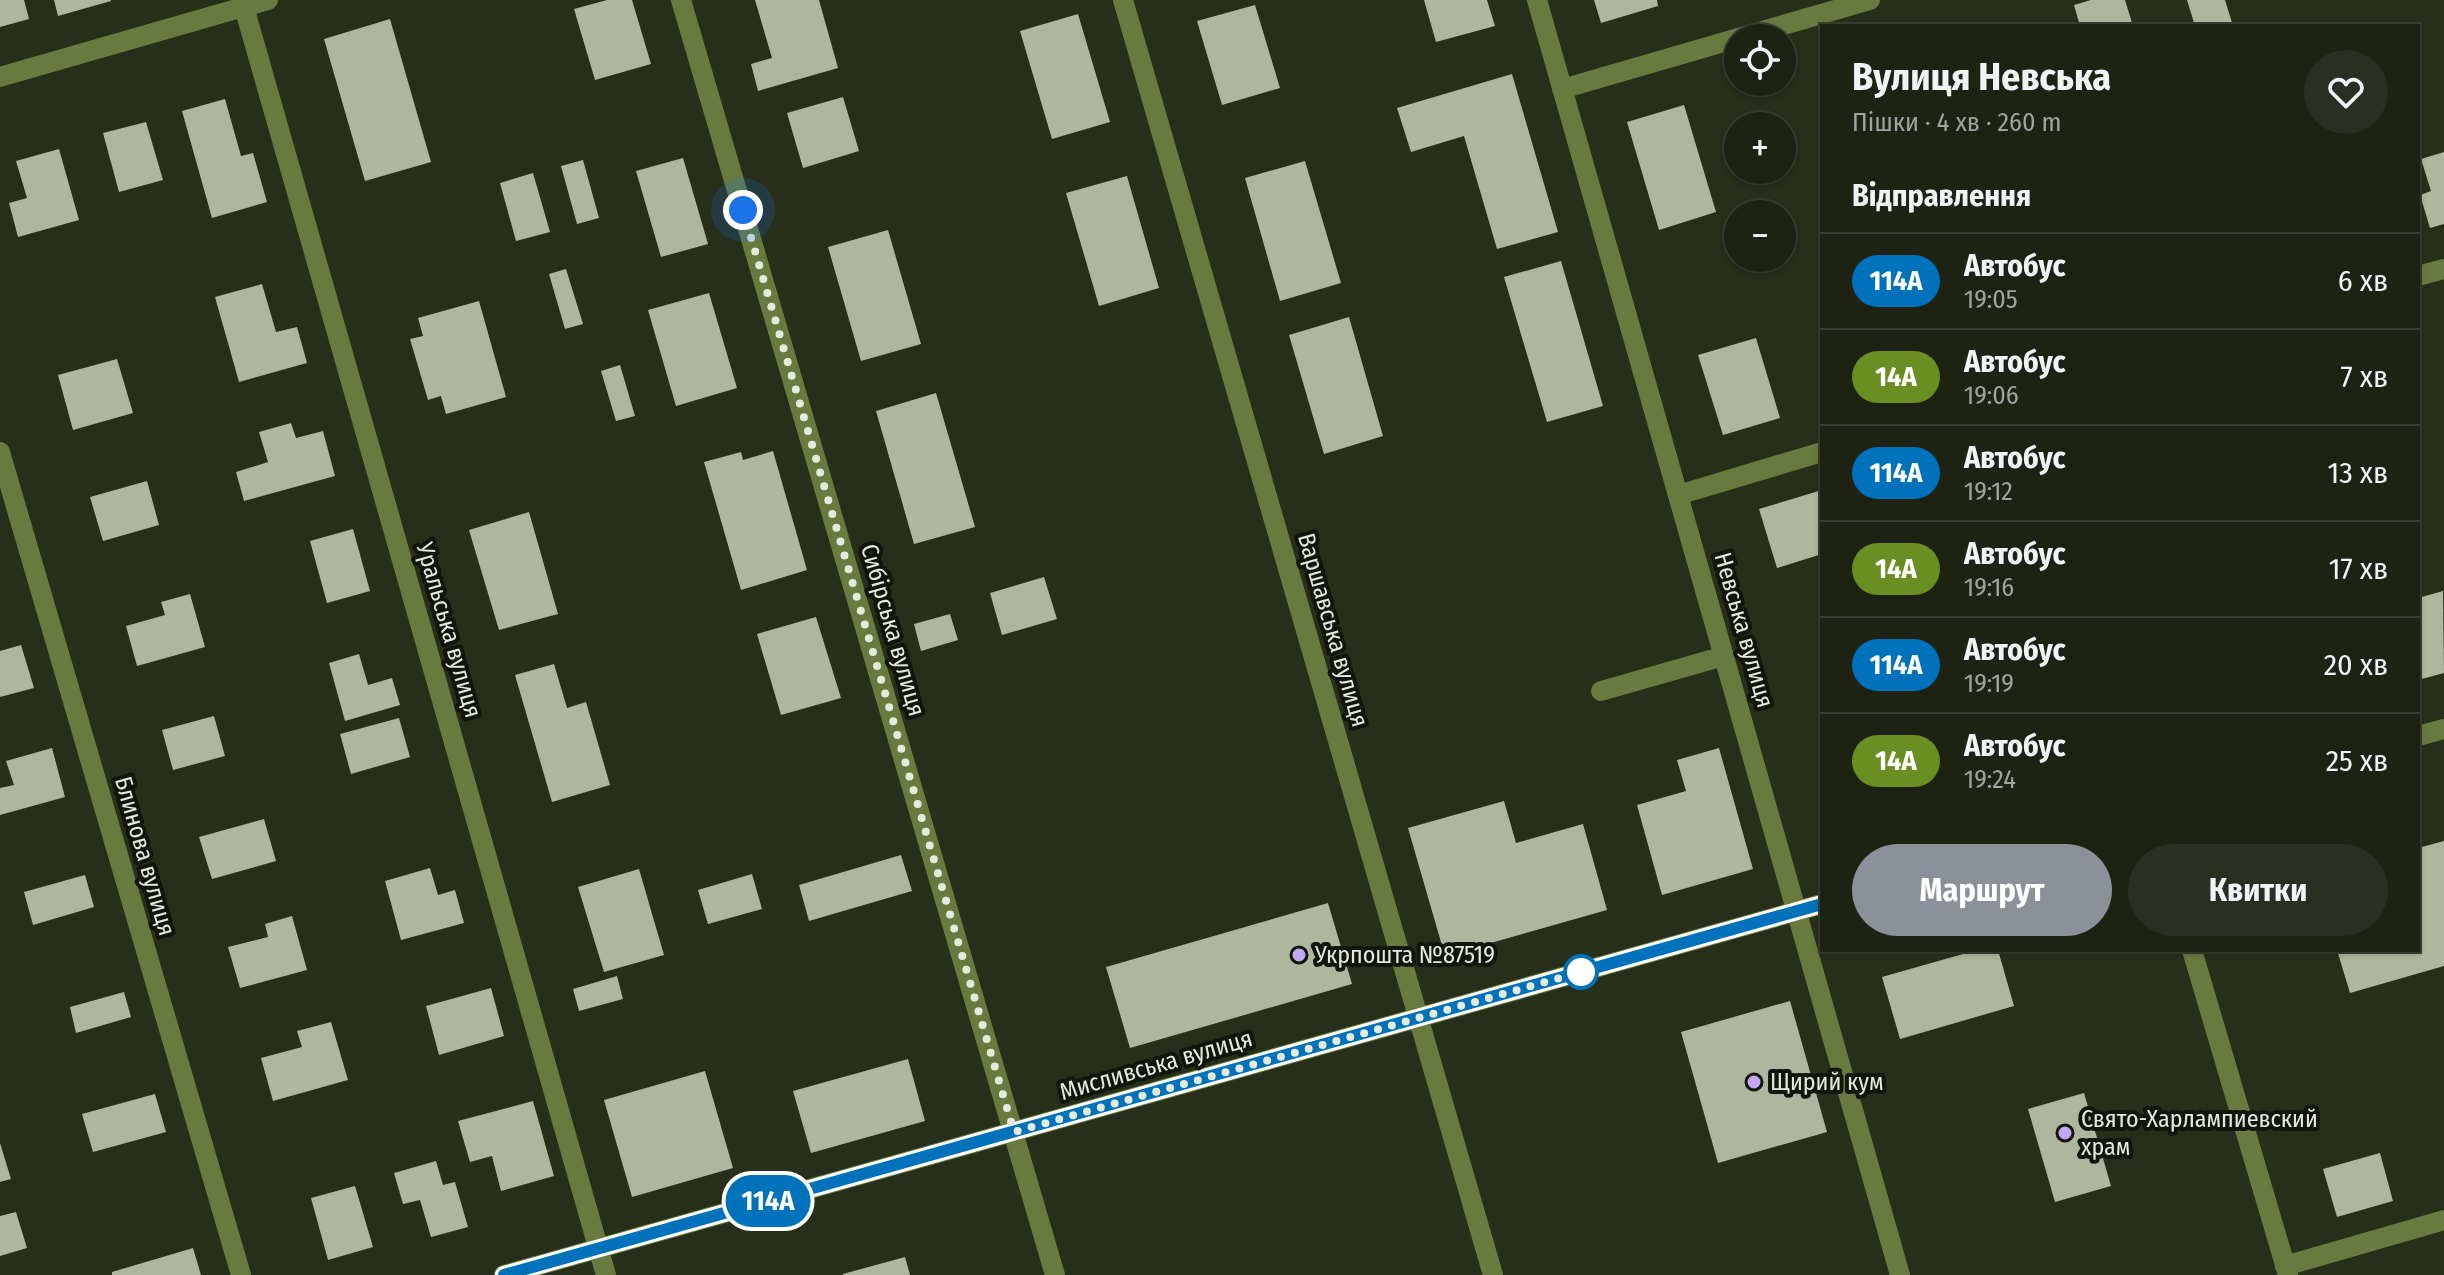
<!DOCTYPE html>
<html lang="uk">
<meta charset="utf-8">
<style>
body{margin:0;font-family:"Fira Sans Condensed",sans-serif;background:#2a2f21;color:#f1f3f6;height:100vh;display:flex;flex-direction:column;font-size:30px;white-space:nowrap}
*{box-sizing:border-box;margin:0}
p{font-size:26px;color:#a0a4a0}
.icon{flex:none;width:44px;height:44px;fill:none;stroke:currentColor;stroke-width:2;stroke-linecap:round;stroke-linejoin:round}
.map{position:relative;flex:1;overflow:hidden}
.details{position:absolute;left:1820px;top:24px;width:600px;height:928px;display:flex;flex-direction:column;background:#1d2213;border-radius:0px;box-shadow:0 2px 6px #0004,0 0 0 2px #3b3f33}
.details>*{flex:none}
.badge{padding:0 16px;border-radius:26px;font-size:28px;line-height:52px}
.tools{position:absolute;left:1724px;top:24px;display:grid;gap:16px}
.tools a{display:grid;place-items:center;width:72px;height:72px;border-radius:50%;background:#1d2213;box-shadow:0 2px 6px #0004,0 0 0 2px #3b3f33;font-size:40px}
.you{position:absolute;width:40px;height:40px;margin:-20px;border:6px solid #fff;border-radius:50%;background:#1a73e8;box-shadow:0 0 0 12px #1a73e833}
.map>.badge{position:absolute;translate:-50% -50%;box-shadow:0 0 0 4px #fff}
h2{padding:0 32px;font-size:30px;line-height:72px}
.round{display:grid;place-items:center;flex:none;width:84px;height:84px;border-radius:42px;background:#2a2f21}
.head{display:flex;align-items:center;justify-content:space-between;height:136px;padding:0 32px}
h1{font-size:38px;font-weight:700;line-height:60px}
.cta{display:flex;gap:16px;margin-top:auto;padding:16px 32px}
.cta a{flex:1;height:92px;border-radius:48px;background:#8c9099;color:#fff;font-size:32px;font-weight:700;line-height:92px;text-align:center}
.cta a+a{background:#2a2f21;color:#f1f3f6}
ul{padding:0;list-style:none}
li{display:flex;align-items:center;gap:24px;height:96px;padding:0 32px;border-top:2px solid #3b3f33}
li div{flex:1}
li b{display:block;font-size:30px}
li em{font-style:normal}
li .badge{min-width:88px;font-weight:700;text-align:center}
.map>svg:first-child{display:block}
.building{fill:#aeb79e}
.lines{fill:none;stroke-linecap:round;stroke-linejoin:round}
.minor{stroke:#697a3f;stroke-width:20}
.line-casing{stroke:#fff;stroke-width:18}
.line{stroke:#0072bc;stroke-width:12}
.walk{stroke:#e5eadd;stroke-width:8;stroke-dasharray:0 14.4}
.poi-dot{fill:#c4a7f1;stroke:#12150c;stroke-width:3}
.stop-dot{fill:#fff;stroke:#0072bc;stroke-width:4}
.labels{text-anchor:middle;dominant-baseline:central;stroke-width:8;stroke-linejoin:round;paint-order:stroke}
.street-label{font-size:24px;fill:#e5eadd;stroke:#12150c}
.poi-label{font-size:24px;fill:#e5eadd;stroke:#12150c;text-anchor:start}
</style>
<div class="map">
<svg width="2444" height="1275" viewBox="0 0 2444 1275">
<rect width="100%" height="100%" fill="#272e19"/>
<g class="building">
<polygon points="0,0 24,0 29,19 0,27"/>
<polygon points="54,0 111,0 111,1 58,16"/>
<polygon points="607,0 632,0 651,64 595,80 574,9"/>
<polygon points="755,0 819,0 838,68 758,91 751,64 772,58"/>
<polygon points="1424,0 1487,0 1495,26 1436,42"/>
<polygon points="1594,0 1657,0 1658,6 1601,23"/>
<polygon points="2091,0 2125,0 2133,26 2080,26 2074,5"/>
<polygon points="2187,0 2225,0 2233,26 2195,26"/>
<polygon points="1255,5 1280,88 1222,105 1197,21"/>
<polygon points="1078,14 1110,122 1052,139 1020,31"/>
<polygon points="390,19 431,162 365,181 324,39"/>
<polygon points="1512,74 1558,232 1497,249 1464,136 1411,152 1397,108"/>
<polygon points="843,97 859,151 803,168 787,113"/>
<polygon points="225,99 241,156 253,153 267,202 212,218 182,111"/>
<polygon points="1684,105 1716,212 1659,230 1627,122"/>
<polygon points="146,122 163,180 119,192 103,133"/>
<polygon points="59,149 79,220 18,237 9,203 27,198 16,161"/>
<polygon points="2444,152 2444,224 2430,228 2420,195 2431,191 2421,159"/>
<polygon points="683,158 708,244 661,257 636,171"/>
<polygon points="583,160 599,218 577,224 561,166"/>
<polygon points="1305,161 1341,283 1280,301 1245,178"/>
<polygon points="533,173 550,232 516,241 500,183"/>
<polygon points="1127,176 1159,288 1099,306 1066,193"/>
<polygon points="888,230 921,344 861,361 828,247"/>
<polygon points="1561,261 1603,406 1547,422 1504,277"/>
<polygon points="566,269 583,324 565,329 549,274"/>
<polygon points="262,284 276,332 297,327 307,363 239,382 215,297"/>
<polygon points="709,293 737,388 676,406 648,310"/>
<polygon points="479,301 506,397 446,414 441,396 428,400 410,339 423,336 418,318"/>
<polygon points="1349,317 1383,436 1324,454 1289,335"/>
<polygon points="1756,338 1780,418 1723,435 1698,355"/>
<polygon points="117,359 133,413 73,430 58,375"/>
<polygon points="620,365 635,416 616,421 601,371"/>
<polygon points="936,393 975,527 914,544 876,411"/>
<polygon points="291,423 296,438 323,431 335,476 244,501 236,472 268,462 259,432"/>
<polygon points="773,451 807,570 741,590 704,462 741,452 743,460"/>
<polygon points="147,481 159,525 103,541 90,497"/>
<polygon points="1822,490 1822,554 1777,568 1759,509"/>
<polygon points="529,512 558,614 499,630 469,530"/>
<polygon points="353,529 370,591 327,603 310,541"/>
<polygon points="1044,577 1057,619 1002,635 990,593"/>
<polygon points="2443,591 2444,673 2418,680 2418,598"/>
<polygon points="190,594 205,647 137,666 126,626 165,615 161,602"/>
<polygon points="950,614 958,640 921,651 914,624"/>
<polygon points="816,617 841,698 781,715 757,634"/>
<polygon points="21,645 34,688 0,697 0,651"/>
<polygon points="359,654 368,685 392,678 400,705 345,721 329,663"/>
<polygon points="554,664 567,708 586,702 610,785 552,802 515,675"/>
<polygon points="214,716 225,756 173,770 162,730"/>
<polygon points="399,718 410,757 351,774 340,734"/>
<polygon points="52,748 65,797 0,815 0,788 14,785 6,761"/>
<polygon points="1719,748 1753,869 1662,895 1637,805 1686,791 1677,760"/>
<polygon points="1504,801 1516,843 1583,824 1607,910 1445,956 1408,828"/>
<polygon points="264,819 276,861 212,879 199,837"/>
<polygon points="2444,841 2444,966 2350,993 2337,950 2418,950 2418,848"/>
<polygon points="901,855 912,891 809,921 799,885"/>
<polygon points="430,868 438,895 455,890 464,923 401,940 385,881"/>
<polygon points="639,869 664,955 604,972 578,887"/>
<polygon points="752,874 762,909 708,924 698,890"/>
<polygon points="85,875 94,907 33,925 24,892"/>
<polygon points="1328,903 1352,984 1130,1048 1106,967"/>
<polygon points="292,916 307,970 240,988 228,947 268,937 265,924"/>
<polygon points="1977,950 1998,950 2014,1006 1900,1039 1882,977"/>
<polygon points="617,976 623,999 579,1011 573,989"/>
<polygon points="491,988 504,1036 439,1055 426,1006"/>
<polygon points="124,992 131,1017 76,1033 70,1007"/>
<polygon points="1790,1001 1827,1132 1718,1163 1681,1032"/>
<polygon points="331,1022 348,1080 273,1101 261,1058 302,1047 297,1031"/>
<polygon points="908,1059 925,1121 811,1153 793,1091"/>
<polygon points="705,1071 733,1168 632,1197 604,1100"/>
<polygon points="2084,1093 2111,1186 2055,1202 2028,1109"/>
<polygon points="155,1094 166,1132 93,1152 82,1114"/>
<polygon points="533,1101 554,1176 501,1191 492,1156 470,1162 458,1121"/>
<polygon points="0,1143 11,1179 0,1182"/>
<polygon points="2380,1153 2393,1201 2337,1217 2323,1169"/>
<polygon points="436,1161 443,1185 455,1182 468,1227 431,1237 420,1200 403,1204 394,1173"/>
<polygon points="355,1186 373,1247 328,1260 311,1198"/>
<polygon points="16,1212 27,1248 0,1256 0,1216"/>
<polygon points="193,1248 201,1275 112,1275 112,1272"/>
<polygon points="905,1257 910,1275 843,1275 843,1274"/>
</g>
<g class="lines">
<g class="minor">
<polyline points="242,0 606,1275"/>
<polyline points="681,0 1055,1275"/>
<polyline points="1123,0 1493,1275"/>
<polyline points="1537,0 1900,1275"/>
<polyline points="1738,38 1870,0"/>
<polyline points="0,77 268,0"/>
<polyline points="1562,89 1738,38"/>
<polyline points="2418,276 2444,269"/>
<polyline points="0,452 241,1275"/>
<polyline points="1678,495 1822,452"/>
<polyline points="1601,691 1724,656"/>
<polyline points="2418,736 2444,729"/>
<polyline points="2192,950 2288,1275"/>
<polyline points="2285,1266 2444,1220"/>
<polyline points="504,1275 1822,904"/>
</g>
</g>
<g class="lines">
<defs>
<polyline id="line" points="504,1275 1822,904"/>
</defs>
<use href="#line" class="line-casing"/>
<use href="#line" class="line"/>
<polyline class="walk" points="743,210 1014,1132 1581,972"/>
</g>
<g class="poi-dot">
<circle cx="1299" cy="955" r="8"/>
<circle cx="1754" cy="1082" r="8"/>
<circle cx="2065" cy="1133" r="8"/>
</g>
<circle class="stop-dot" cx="1581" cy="972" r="16"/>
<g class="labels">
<g class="street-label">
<text transform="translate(449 630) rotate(74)">Уральська вулиця</text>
<text transform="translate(893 630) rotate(74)">Сибірська вулиця</text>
<text transform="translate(1333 630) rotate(74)">Варшавська вулиця</text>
<text transform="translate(1744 630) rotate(74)">Невська вулиця</text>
<text transform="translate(145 856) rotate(74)">Блинова вулиця</text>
<text transform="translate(1156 1065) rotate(-16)">Мисливська вулиця</text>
</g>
<g class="poi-label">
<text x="1315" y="955">Укрпошта №87519</text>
<text x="1770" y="1082">Щирий кум</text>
<text x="2081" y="1119">Свято-Харлампиевский<tspan x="2081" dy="28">храм</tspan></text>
</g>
</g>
</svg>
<div class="tools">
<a><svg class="icon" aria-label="locate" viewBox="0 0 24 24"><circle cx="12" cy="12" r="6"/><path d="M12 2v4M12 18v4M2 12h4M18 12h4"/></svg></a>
<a>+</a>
<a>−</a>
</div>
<div class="you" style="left:743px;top:210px"></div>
<b class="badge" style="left:768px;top:1201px;background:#0072bc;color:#fff">114А</b>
<section class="details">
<div class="head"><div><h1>Вулиця Невська</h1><p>Пішки · 4 хв · 260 m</p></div><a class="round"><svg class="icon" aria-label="heart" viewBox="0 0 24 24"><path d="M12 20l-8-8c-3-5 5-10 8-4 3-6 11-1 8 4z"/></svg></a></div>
<h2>Відправлення</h2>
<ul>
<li><span class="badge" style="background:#0072bc;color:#fff">114А</span><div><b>Автобус</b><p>19:05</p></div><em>6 хв</em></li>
<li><span class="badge" style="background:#6b8e23;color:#fff">14А</span><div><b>Автобус</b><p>19:06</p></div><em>7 хв</em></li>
<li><span class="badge" style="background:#0072bc;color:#fff">114А</span><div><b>Автобус</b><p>19:12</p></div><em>13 хв</em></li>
<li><span class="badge" style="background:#6b8e23;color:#fff">14А</span><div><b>Автобус</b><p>19:16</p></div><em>17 хв</em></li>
<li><span class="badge" style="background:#0072bc;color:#fff">114А</span><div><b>Автобус</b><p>19:19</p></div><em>20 хв</em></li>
<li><span class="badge" style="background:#6b8e23;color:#fff">14А</span><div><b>Автобус</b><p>19:24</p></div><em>25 хв</em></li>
</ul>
<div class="cta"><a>Маршрут</a><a>Квитки</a></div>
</section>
</div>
